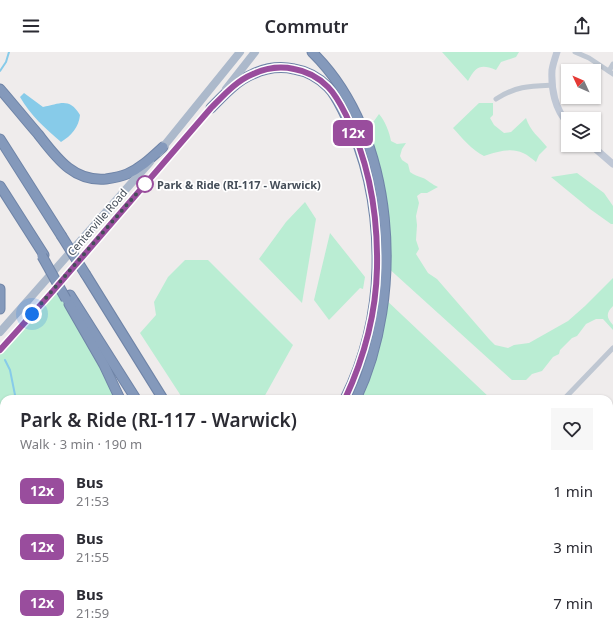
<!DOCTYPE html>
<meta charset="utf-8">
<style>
body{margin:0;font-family:"Noto Sans",sans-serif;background:#f7f7f7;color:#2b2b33;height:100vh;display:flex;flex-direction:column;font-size:15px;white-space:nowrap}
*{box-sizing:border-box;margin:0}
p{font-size:13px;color:#7c7c81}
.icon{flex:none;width:22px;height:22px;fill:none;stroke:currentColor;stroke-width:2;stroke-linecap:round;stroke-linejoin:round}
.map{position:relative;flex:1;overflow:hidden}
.drawer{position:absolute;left:0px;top:343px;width:613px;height:244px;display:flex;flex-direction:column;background:#fff;border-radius:12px 12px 0 0;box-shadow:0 1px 3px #0004}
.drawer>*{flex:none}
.badge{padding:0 8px;border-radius:6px;font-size:14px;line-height:26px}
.needle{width:26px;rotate:314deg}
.controls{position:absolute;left:561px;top:12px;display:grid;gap:8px}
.controls a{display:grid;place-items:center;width:40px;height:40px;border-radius:0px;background:#fff;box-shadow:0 1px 3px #0004;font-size:20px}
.you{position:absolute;width:20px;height:20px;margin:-10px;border:3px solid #fff;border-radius:50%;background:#1a73e8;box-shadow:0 0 0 6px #1a73e833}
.map>.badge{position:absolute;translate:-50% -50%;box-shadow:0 0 0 2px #fff}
.round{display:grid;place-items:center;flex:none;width:42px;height:42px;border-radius:0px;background:#f7f7f7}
.summary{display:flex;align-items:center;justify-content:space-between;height:68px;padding:0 20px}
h1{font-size:19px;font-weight:600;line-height:30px}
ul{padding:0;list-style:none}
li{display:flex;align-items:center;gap:12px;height:56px;padding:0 20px}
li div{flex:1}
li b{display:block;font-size:15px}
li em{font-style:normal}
li .badge{min-width:44px;font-weight:700;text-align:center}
header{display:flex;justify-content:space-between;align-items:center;height:52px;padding:0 20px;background:#fff;font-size:18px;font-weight:600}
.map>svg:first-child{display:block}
.green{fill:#baedd3}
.water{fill:#87cbe9}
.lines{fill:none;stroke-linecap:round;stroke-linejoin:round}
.stream{stroke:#87cbe9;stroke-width:2}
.highway-casing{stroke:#6f84a7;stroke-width:11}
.street{stroke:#bfc7d2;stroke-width:5}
.secondary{stroke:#bfc7d5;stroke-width:7}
.primary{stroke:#acb9cb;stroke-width:8}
.highway{stroke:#8499bb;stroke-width:9}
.highway-bridge-casing{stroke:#6f84a7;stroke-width:11;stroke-linecap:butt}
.highway-bridge{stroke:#8499bb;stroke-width:9}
.line-casing{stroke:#fff;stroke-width:9}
.line{stroke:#994d9d;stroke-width:6}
.walk{stroke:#454e59;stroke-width:4;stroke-dasharray:0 7.2}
.stop-dot{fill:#fff;stroke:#994d9d;stroke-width:2}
.labels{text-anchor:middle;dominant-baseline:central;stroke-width:3.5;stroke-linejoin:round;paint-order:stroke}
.stop-label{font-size:11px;font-weight:bold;fill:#454e59;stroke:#fff;text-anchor:start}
.street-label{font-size:11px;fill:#454e59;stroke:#fff}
</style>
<header><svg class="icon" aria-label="menu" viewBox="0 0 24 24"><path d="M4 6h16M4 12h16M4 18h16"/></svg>Commutr<svg class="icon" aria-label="share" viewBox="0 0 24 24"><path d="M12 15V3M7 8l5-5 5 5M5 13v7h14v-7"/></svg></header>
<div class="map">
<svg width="613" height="587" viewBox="0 0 613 587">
<rect width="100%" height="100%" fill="#efecec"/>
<g class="green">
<path d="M442,0H519L516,5L501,10L496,18C481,12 476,14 468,29Z"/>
<path d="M479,51H493V63L490,66L494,73L504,81L511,80L526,66C530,79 539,85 547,95L539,103L536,110C532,107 528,103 523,101C511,95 496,100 484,104C472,98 462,86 453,76Z"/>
<path d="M379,62C385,69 389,79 391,89L397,92L406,91L402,97L400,104L402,108L408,112L410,120C414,123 418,124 423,126C426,127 433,133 438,135L427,141H421L417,144L419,151L416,164L417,173L416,188L419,197L416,202L428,221L437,227L489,287L495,293L508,296L514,293L529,291L568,269L585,254L613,226V254C606,261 606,265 613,273V278L603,267H596L586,272L577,284L572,286L560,298L559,302L553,305L542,319L532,322L526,328H512L386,214L383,156L361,75L374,69Z"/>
<polygon points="577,121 604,141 613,154 613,172 611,172 590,157 551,125"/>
<polygon points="305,150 316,167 302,251 259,207 286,170"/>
<polygon points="330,181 365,225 363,237 360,236 329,268 314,248"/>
<polygon points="185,208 208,208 293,293 263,347 183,347 140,281 156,263 154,250 168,225"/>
<polygon points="57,233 120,347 4,347 4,494 0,492 0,298"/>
<polygon points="384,246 491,347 356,347"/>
<polygon points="613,529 613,587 552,587 551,585 543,587 541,583 609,583 609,534"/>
<polygon points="65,583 258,583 262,587 77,587"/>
<polygon points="337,583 502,583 505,587 340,587"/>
</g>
<path class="water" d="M24,41L43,55C60,52 69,45 80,63C79,75 71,84 61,90C46,77 30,63 20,45Z"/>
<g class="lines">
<g class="stream">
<polyline points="0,19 6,10 9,0"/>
<polyline points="5,308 10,318 15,343 15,347"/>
<polyline points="0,375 4,370"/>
</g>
<defs>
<g id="highway">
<path d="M312,0C397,83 405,244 356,347"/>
<path d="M0,37C13,52 25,67 38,82C56,105 73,130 106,127C113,126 120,125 127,122C141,116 152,105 163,95"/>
<path d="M211,56C224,43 236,29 253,22C266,16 280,14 294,17C306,19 319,26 328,35C336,43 340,53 345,63C369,110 378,164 377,216C376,261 365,306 345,347"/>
<polyline points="0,87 61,183"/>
<polyline points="0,134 44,203"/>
<polyline points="86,223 163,347"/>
<polyline points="0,237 0,257"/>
<polyline points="70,243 136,347"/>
<polyline points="69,252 104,313 120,347"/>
<polyline points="0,492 4,493"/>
<polyline points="0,501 4,502"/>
<polyline points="270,583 273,587"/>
<polyline points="288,583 291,587"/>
<polyline points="317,583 320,587"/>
<polyline points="328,583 329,587"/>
</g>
</defs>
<use href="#highway" class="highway-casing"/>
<g class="street">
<polyline points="575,0 589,6 613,22"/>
<polyline points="609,19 613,12"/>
<path d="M496,47C516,34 530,34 553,33"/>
<polyline points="564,347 613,296"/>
<polyline points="609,470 613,464"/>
<polyline points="609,508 610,509"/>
</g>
<g class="secondary">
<path d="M557,0C555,6 553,12 552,18C551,37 555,58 568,71"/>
<polyline points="591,93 613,112"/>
</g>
<g class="primary">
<polyline points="226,37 255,0"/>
<polyline points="159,100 240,0"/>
<polyline points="0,280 150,110"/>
<polyline points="0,298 53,239 215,51"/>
</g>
<use href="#highway" class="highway"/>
<defs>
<g id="highway-bridge">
<polyline points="61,183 86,223"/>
<polyline points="42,204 66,247"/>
</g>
</defs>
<use href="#highway-bridge" class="highway-bridge-casing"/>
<use href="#highway-bridge" class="highway-bridge"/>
</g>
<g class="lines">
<defs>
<path id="line" d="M0,298L53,239L211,56C224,43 236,29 253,22C266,16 280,14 294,17C306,19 319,26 328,35C336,43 341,53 346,63C369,110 378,164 377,216C376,261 364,306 345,347"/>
</defs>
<use href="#line" class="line-casing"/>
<use href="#line" class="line"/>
<polyline class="walk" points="32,262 145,132"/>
</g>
<circle class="stop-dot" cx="145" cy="132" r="8"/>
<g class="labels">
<g class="stop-label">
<text x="157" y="132">Park &amp; Ride (RI-117 - Warwick)</text>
</g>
<g class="street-label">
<text transform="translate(97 170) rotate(-49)">Centerville Road</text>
</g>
</g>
</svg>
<div class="controls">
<a><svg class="needle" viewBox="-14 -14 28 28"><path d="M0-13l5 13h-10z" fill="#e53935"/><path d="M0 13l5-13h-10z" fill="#7c7c81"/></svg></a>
<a><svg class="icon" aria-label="layers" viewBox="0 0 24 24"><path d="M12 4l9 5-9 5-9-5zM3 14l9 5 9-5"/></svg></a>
</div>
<div class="you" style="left:32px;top:262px"></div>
<b class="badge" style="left:353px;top:81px;background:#994d9d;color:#fff">12x</b>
<section class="drawer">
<div class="summary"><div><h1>Park &amp; Ride (RI-117 - Warwick)</h1><p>Walk · 3 min · 190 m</p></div><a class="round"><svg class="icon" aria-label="heart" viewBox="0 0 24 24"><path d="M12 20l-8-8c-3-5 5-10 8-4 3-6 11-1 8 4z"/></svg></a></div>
<ul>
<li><span class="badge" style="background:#994d9d;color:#fff">12x</span><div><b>Bus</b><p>21:53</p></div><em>1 min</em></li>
<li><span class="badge" style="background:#994d9d;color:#fff">12x</span><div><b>Bus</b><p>21:55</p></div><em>3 min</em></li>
<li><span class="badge" style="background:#994d9d;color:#fff">12x</span><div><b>Bus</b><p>21:59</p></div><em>7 min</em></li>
</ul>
</section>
</div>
